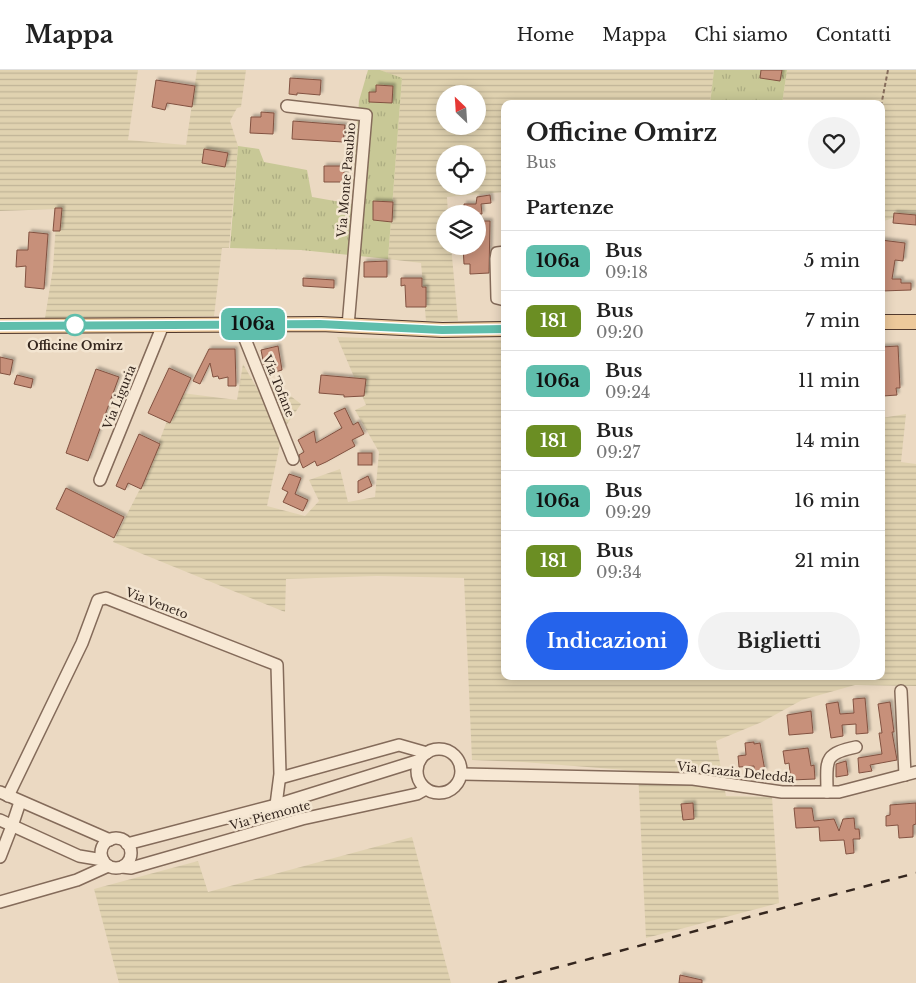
<!DOCTYPE html>
<html lang="it">
<style>
body{margin:0;font-family:"Libre Baskerville",serif;background:#f2f2f2;color:#222;height:100vh;display:flex;flex-direction:column;font-size:19px;white-space:nowrap}
*{box-sizing:border-box;margin:0}
p{font-size:16px;color:#767676}
.icon{flex:none;width:28px;height:28px;fill:none;stroke:currentColor;stroke-width:2;stroke-linecap:round;stroke-linejoin:round}
.map{position:relative;flex:1;overflow:hidden}
.panel{position:absolute;left:501px;top:30px;width:384px;height:580px;display:flex;flex-direction:column;background:#fff;border-radius:10px;box-shadow:0 2px 12px #0003}
.panel>*{flex:none}
.badge{padding:0 10px;border-radius:8px;font-size:18px;line-height:32px}
.needle{width:32px;rotate:335deg}
.controls{position:absolute;left:436px;top:15px;display:grid;gap:10px}
.controls a{display:grid;place-items:center;width:50px;height:50px;border-radius:50%;background:#fff;box-shadow:0 2px 12px #0003;font-size:25px}
.map>.badge{position:absolute;translate:-50% -50%;box-shadow:0 0 0 2px #fff}
h2{padding:0 25px;font-size:19px;line-height:45px}
.round{display:grid;place-items:center;flex:none;width:52px;height:52px;border-radius:26px;background:#f2f2f2}
.head{display:flex;align-items:center;justify-content:space-between;height:85px;padding:0 25px}
h1{font-size:24px;font-weight:800;line-height:38px}
.primary-button{display:flex;gap:10px;margin-top:auto;padding:10px 25px}
.primary-button a{flex:1;height:58px;border-radius:30px;background:#2563eb;color:#fff;font-size:20px;font-weight:800;line-height:58px;text-align:center}
.primary-button a+a{background:#f2f2f2;color:#222}
ul{padding:0;list-style:none}
li{display:flex;align-items:center;gap:15px;height:60px;padding:0 25px;border-top:1px solid #e0e0e0}
li div{flex:1}
li b{display:block;font-size:19px}
li em{font-style:normal}
li .badge{min-width:55px;font-weight:700;text-align:center}
header{display:flex;align-items:center;gap:30px;box-sizing:border-box;height:70px;padding:0 25px;background:#fff;border-bottom:1px solid #e0e0e0}
header strong{font-size:24px}
nav{display:flex;gap:28px;margin-inline-start:auto;font-size:18px}
.map>svg:first-child{display:block}
.farmland{fill:url(#farmland-rules);fill-rule:evenodd}
.grass{fill:url(#grass-tufts)}
.building{fill:#c7907a;stroke:#825241;filter:url(#shadow)}
.lines{fill:none;stroke-linecap:round;stroke-linejoin:round}
.minor-casing{stroke:#846b5a;stroke-width:14}
.major-casing{stroke:#523a2e;stroke-width:16}
.path{stroke:#846b5a;stroke-width:2;stroke-dasharray:4 2.5;stroke-linecap:butt}
.minor{stroke:#f7e8d4;stroke-width:11}
.major{stroke:#edc99b;stroke-width:14}
.rail{stroke:#34261e;stroke-width:2.5;stroke-dasharray:9 9;stroke-linecap:butt}
.line-casing{stroke:#fff;stroke-width:11}
.line{stroke:#5fbeac;stroke-width:8}
.stop-dot{fill:#fff;stroke:#5fbeac;stroke-width:2.5}
.labels{text-anchor:middle;dominant-baseline:central;stroke-width:5;stroke-linejoin:round;paint-order:stroke}
.street-label{font-size:12px;fill:#34261e;stroke:#f3e5d1}
.stop-label{font-size:12px;font-weight:bold;fill:#34261e;stroke:#f3e5d1}
</style>
<header>
<strong>Mappa</strong>
<nav><a>Home</a><a>Mappa</a><a>Chi siamo</a><a>Contatti</a></nav>
</header>
<div class="map">
<svg width="916" height="913" viewBox="0 0 916 913">
<defs>
<pattern id="farmland-rules" width="6" height="5" patternUnits="userSpaceOnUse" patternTransform="scale(1.25)"><rect width="6" height="5" fill="#e0d2b0"/><path d="M0 2.5h6" fill="none" stroke="#c1b497"/></pattern>
<pattern id="grass-tufts" width="24" height="20" patternUnits="userSpaceOnUse" patternTransform="scale(1.25)"><rect width="24" height="20" fill="#c8c896"/><path d="M3 7l-1-3M5 7V3M7 7l1-3M15 17l-1-3M17 17v-4M19 17l1-3" fill="none" stroke="#acac81"/></pattern>
<filter id="shadow"><feDropShadow dx="2.5" dy="-2.5" stdDeviation="1" flood-color="#0004"/></filter>
</defs>
<rect width="100%" height="100%" fill="#ebd9c2"/>
<g class="farmland">
<polygon points="0,0 138,0 128,70 186,75 197,0 246,0 241,37 237,38 230,51 238,76 229,178 222,178 214,246 45,248 53,198 57,139 0,141"/>
<path d="M380,0H714L710,34H505V122L447,127L448,144H445V176H451L458,251H426L421,193L388,189L402,9ZM445,24H478V56H445ZM445,84H478V116H445Z"/>
<polygon points="787,0 916,0 916,154 896,147 881,152 881,34 782,34"/>
<polygon points="337,267 394,269 505,270 505,606 881,606 881,348 906,344 901,392 916,394 916,616 855,615 802,630 762,652 716,671 726,726 772,727 779,833 646,868 638,701 523,692 472,690 464,508 377,506 286,509 285,542 113,472 145,409 167,351 174,322 237,330 243,294 258,320 275,314 301,334 283,360 267,436 305,446 319,431 309,410 340,399 348,432 375,427 379,382 355,340 366,335"/>
<polygon points="412,767 451,913 119,913 94,819 198,791 208,822"/>
</g>
<g class="grass">
<polygon points="368,0 380,0 402,8 388,189 301,180 230,178 238,76 259,79 264,92 307,100 312,127 352,134 359,31"/>
<polygon points="714,0 787,0 782,34 710,34"/>
</g>
<g class="building">
<polygon points="761,0 782,0 780,11 760,8"/>
<polygon points="290,8 321,10 320,25 297,23 297,25 289,24"/>
<polygon points="156,10 195,16 192,37 167,33 165,40 152,37"/>
<polygon points="376,15 393,16 392,33 369,32 369,22 376,22"/>
<polygon points="261,42 274,43 273,64 250,63 251,47 261,47"/>
<polygon points="293,51 345,55 343,72 292,69"/>
<polygon points="204,79 228,83 225,97 202,93"/>
<polygon points="324,96 344,96 344,103 347,103 347,112 324,112"/>
<polygon points="490,125 491,133 481,134 482,144 464,144 464,134 476,134 477,127"/>
<polygon points="373,131 393,132 392,152 373,150"/>
<polygon points="55,138 62,138 60,161 53,161"/>
<polygon points="894,143 916,145 916,155 893,153"/>
<polygon points="478,151 490,151 489,203 470,204 470,194 464,194 463,176 479,176"/>
<polygon points="29,162 48,164 44,219 25,217 26,196 16,197 17,180 28,180"/>
<polygon points="881,170 905,173 903,191 895,190 892,209 901,209 901,213 911,213 911,220 881,221"/>
<polygon points="387,191 387,207 364,207 364,192"/>
<polygon points="303,208 334,210 334,218 303,216"/>
<polygon points="401,208 422,208 422,217 426,217 426,237 406,237 405,215 401,216"/>
<polygon points="278,276 282,300 268,304 267,295 264,295 261,280"/>
<polygon points="898,276 900,318 896,318 897,325 883,326 884,298 882,298 881,277"/>
<polygon points="209,279 235,279 236,316 228,316 228,307 219,309 218,306 213,307 210,293 200,314 193,311"/>
<polygon points="0,287 13,290 10,305 0,303"/>
<polygon points="169,298 191,308 170,353 148,343"/>
<polygon points="96,299 119,307 88,391 66,383"/>
<polygon points="17,305 33,309 31,318 14,314"/>
<polygon points="321,305 366,309 364,326 344,327 344,325 319,323"/>
<polygon points="345,338 353,355 358,352 364,364 352,370 355,376 326,392 317,396 315,391 303,398 300,391 299,385 304,382 298,370 314,361 316,373 342,358 334,343"/>
<polygon points="139,364 160,374 141,419 128,413 125,420 116,416"/>
<rect x="358" y="383" width="14" height="12"/>
<polygon points="289,404 301,408 295,424 308,430 303,441 283,432 288,422 282,419"/>
<polygon points="368,406 372,416 358,423 358,411"/>
<polygon points="66,418 124,447 114,468 56,439"/>
<polygon points="865,628 868,663 856,664 856,654 842,655 843,666 831,668 826,634 838,632 840,644 854,643 853,629"/>
<polygon points="890,632 894,662 892,662 897,690 870,695 872,701 859,703 858,688 882,684 879,663 882,663 878,634"/>
<polygon points="811,641 813,663 789,665 787,645"/>
<polygon points="754,672 754,674 760,673 765,701 754,701 754,696 739,697 738,686 746,685 745,673"/>
<polygon points="808,678 811,696 814,695 815,709 791,710 789,693 785,694 783,681"/>
<polygon points="846,691 848,705 836,707 836,694"/>
<polygon points="693,733 694,749 683,750 681,734"/>
<polygon points="916,733 916,754 913,755 913,767 899,768 898,755 886,756 886,746 890,745 890,735"/>
<polygon points="794,738 812,738 814,751 834,749 839,761 843,749 854,748 855,759 859,759 860,769 853,769 854,783 846,784 844,770 820,771 819,757 796,758"/>
<polygon points="680,905 702,910 702,913 679,913"/>
</g>
<g class="lines">
<defs>
<g id="minor">
<polyline points="287,36 366,45 348,256"/>
<polyline points="505,182 497,183 496,189 497,228 505,230"/>
<polyline points="239,254 293,389"/>
<polyline points="100,410 163,255"/>
<polyline points="901,621 905,705"/>
<circle cx="439" cy="701" r="22"/>
<polyline points="462,704 693,709 782,722 839,722 916,702"/>
<polyline points="280,708 399,675 427,683"/>
<polyline points="0,722 110,770"/>
<path d="M827,722C827,691 822,684 856,677"/>
<polyline points="8,726 82,573 98,530 106,528 277,595 280,704 276,735"/>
<polyline points="0,750 79,786 103,790"/>
<circle cx="116" cy="783" r="15"/>
<polyline points="127,774 276,735 420,690"/>
<polyline points="0,787 12,756 20,732"/>
<polyline points="122,797 131,798 302,749 417,724 426,719"/>
<polyline points="0,832 77,810 108,796"/>
</g>
<g id="major">
<polyline points="881,252 916,252"/>
<polyline points="0,256 321,254 442,260 505,259"/>
</g>
</defs>
<use href="#minor" class="minor-casing"/>
<use href="#major" class="major-casing"/>
<polyline class="path" points="881,36 888,0"/>
<use href="#minor" class="minor"/>
<use href="#major" class="major"/>
<polyline class="rail" points="498,913 916,803"/>
</g>
<g class="lines">
<defs>
<polyline id="line" points="0,256 320,254 442,260 505,259"/>
</defs>
<use href="#line" class="line-casing"/>
<use href="#line" class="line"/>
</g>
<circle class="stop-dot" cx="75" cy="255" r="10"/>
<g class="labels">
<g class="street-label">
<text transform="translate(346 110) rotate(-85)">Via Monte Pasubio</text>
<text transform="translate(279 316) rotate(68)">Via Tofane</text>
<text transform="translate(119 327) rotate(-68)">Via Liguria</text>
<text transform="translate(157 533) rotate(21)">Via Veneto</text>
<text transform="translate(736 702) rotate(6)">Via Grazia Deledda</text>
<text transform="translate(270 745) rotate(-15)">Via Piemonte</text>
</g>
<g class="stop-label">
<text x="75" y="275">Officine Omirz</text>
</g>
</g>
</svg>
<div class="controls">
<a><svg class="needle" viewBox="-14 -14 28 28"><path d="M0-13l5 13h-10z" fill="#e53935"/><path d="M0 13l5-13h-10z" fill="#767676"/></svg></a>
<a><svg class="icon" aria-label="locate" viewBox="0 0 24 24"><circle cx="12" cy="12" r="6"/><path d="M12 2v4M12 18v4M2 12h4M18 12h4"/></svg></a>
<a><svg class="icon" aria-label="layers" viewBox="0 0 24 24"><path d="M12 4l9 5-9 5-9-5zM3 14l9 5 9-5"/></svg></a>
</div>
<b class="badge" style="left:253px;top:254px;background:#5fbeac;color:#111">106a</b>
<section class="panel">
<div class="head"><div><h1>Officine Omirz</h1><p>Bus</p></div><a class="round"><svg class="icon" aria-label="heart" viewBox="0 0 24 24"><path d="M12 20l-8-8c-3-5 5-10 8-4 3-6 11-1 8 4z"/></svg></a></div>
<h2>Partenze</h2>
<ul>
<li><span class="badge" style="background:#5fbeac;color:#111">106a</span><div><b>Bus</b><p>09:18</p></div><em>5 min</em></li>
<li><span class="badge" style="background:#6b8e23;color:#fff">181</span><div><b>Bus</b><p>09:20</p></div><em>7 min</em></li>
<li><span class="badge" style="background:#5fbeac;color:#111">106a</span><div><b>Bus</b><p>09:24</p></div><em>11 min</em></li>
<li><span class="badge" style="background:#6b8e23;color:#fff">181</span><div><b>Bus</b><p>09:27</p></div><em>14 min</em></li>
<li><span class="badge" style="background:#5fbeac;color:#111">106a</span><div><b>Bus</b><p>09:29</p></div><em>16 min</em></li>
<li><span class="badge" style="background:#6b8e23;color:#fff">181</span><div><b>Bus</b><p>09:34</p></div><em>21 min</em></li>
</ul>
<div class="primary-button"><a>Indicazioni</a><a>Biglietti</a></div>
</section>
</div>
